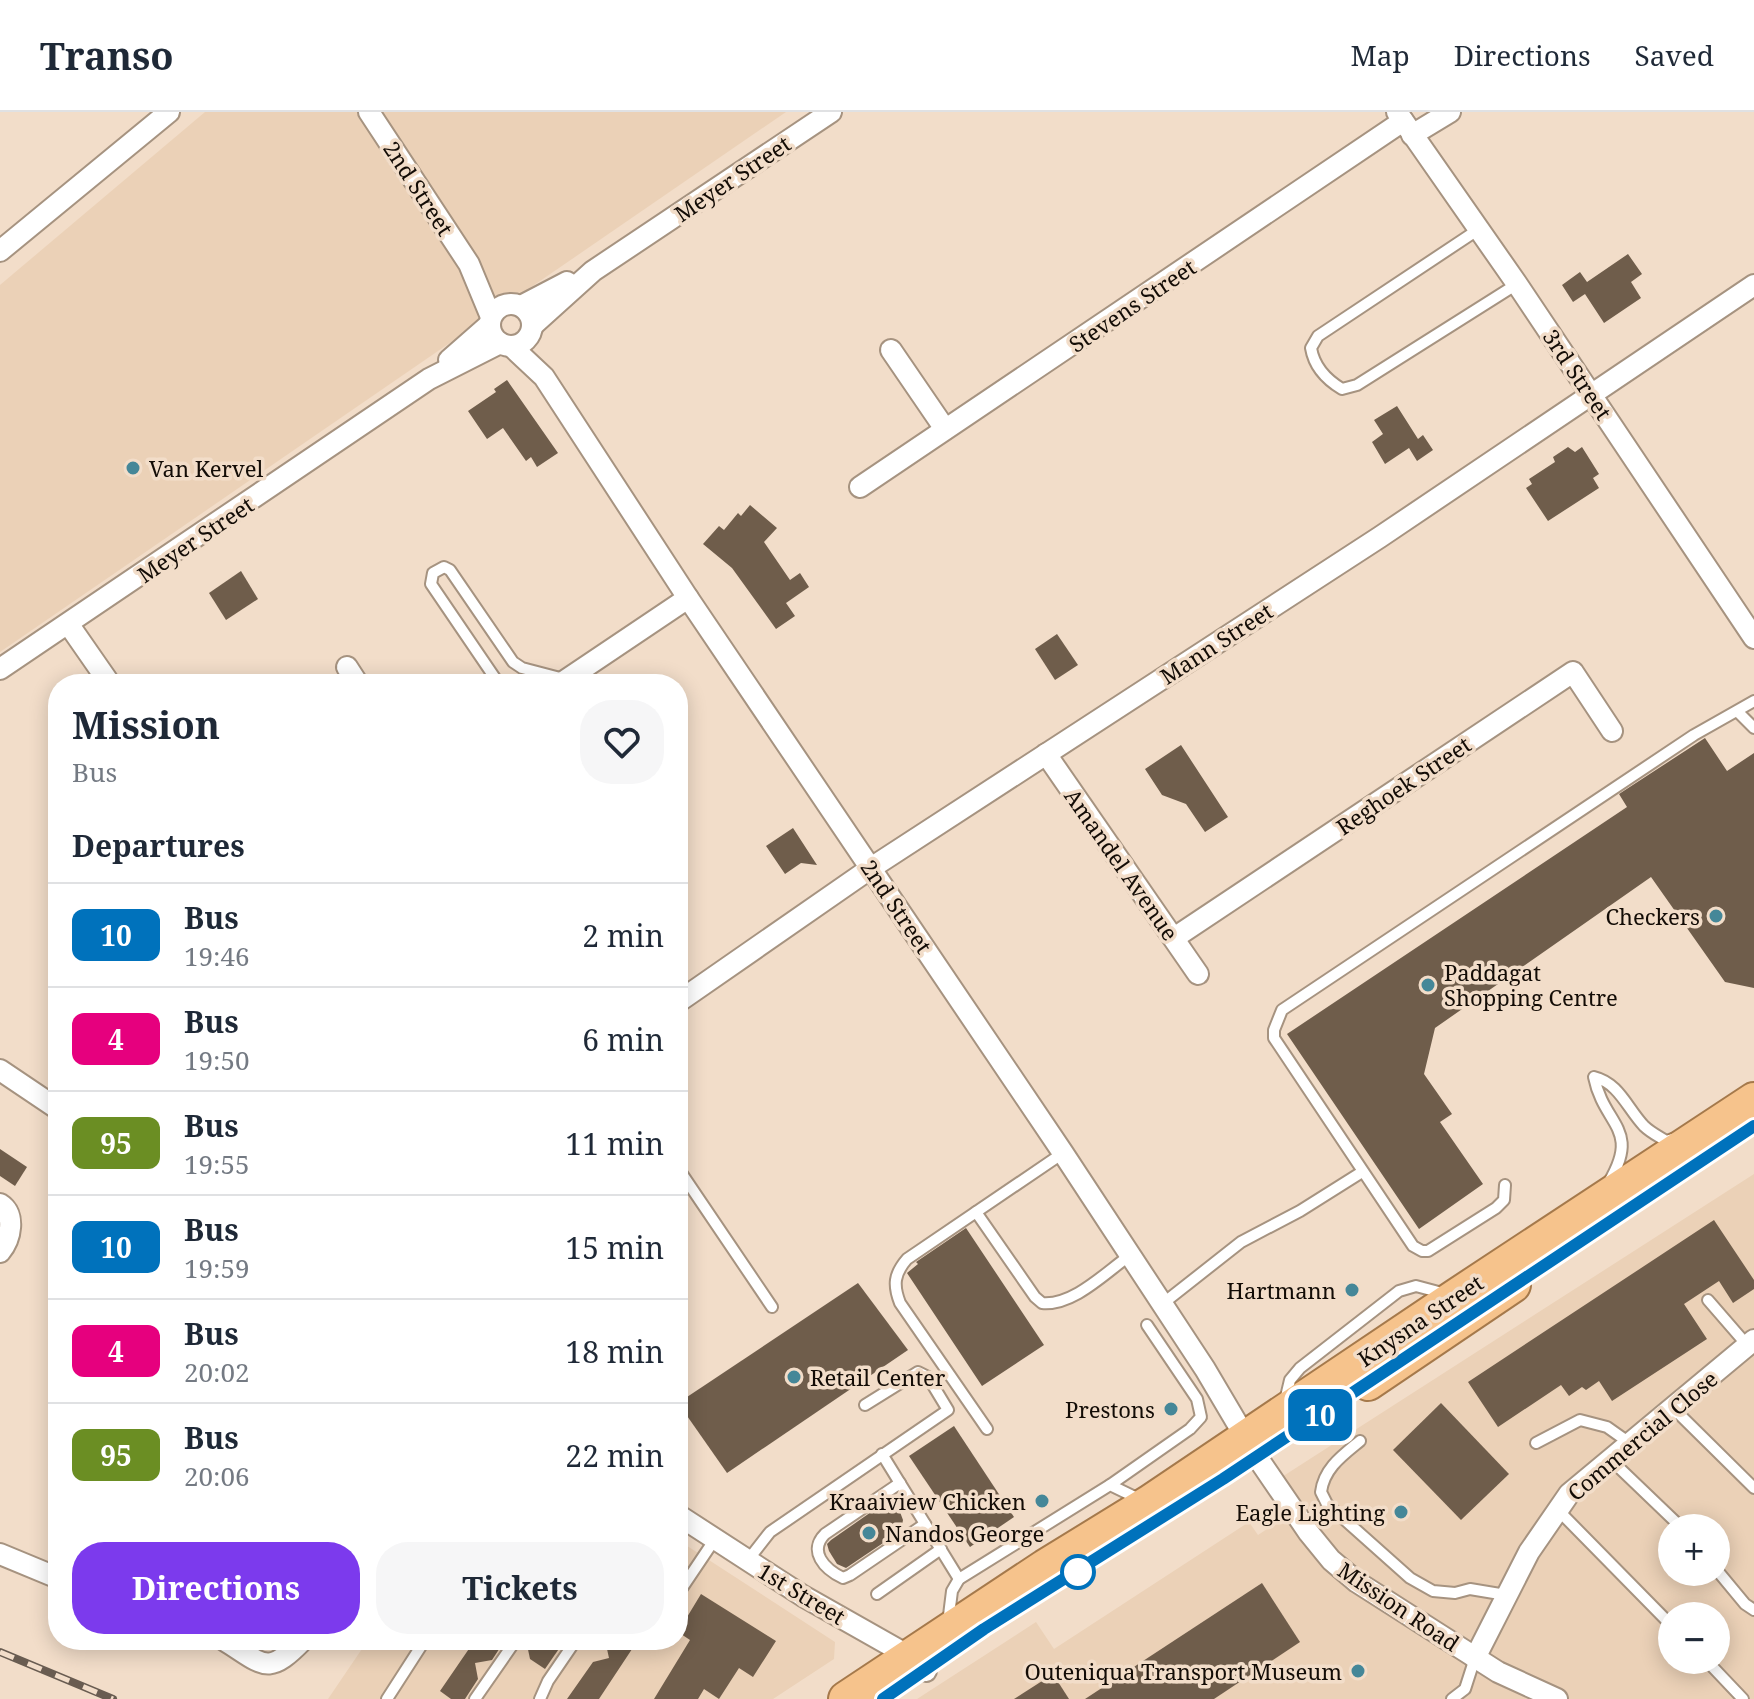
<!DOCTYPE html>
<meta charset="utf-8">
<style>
body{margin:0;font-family:"Noto Serif",serif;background:#f6f6f7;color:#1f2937;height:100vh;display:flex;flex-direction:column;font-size:30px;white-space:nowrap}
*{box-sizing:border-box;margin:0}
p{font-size:26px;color:#747a83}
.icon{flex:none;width:44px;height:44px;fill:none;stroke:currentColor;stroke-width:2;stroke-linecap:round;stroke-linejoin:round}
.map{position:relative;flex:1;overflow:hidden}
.sheet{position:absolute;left:48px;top:562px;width:640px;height:976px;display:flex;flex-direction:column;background:#fff;border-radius:32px;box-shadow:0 4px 20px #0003}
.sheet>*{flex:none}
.badge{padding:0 16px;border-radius:12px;font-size:28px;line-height:52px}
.tools{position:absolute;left:1658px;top:1402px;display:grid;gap:16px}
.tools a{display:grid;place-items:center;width:72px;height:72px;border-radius:50%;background:#fff;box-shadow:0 4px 20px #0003;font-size:40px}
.map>.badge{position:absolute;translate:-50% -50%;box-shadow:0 0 0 4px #fff}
h2{padding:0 24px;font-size:30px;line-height:72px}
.round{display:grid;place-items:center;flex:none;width:84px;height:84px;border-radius:32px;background:#f6f6f7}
.summary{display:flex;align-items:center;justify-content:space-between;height:136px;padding:0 24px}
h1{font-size:38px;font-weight:700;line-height:60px}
.cta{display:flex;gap:16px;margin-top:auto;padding:16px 24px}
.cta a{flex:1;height:92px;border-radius:32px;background:#7c3aed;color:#fff;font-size:32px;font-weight:700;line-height:92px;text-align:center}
.cta a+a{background:#f6f6f7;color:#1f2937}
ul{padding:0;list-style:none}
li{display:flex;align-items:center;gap:24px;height:104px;padding:0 24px;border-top:2px solid #e0e1e3}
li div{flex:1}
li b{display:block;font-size:30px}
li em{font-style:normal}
li .badge{min-width:88px;font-weight:700;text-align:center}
header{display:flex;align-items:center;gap:48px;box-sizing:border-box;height:112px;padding:0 40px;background:#fff;border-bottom:2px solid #e0e1e3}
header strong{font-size:38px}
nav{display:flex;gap:44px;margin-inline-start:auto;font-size:28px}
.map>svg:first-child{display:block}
.built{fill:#ebd1b7;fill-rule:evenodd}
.building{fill:#6f5d4b}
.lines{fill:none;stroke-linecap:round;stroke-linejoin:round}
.service-casing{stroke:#a69380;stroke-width:14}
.minor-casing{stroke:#a69380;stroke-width:24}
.trunk-casing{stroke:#a5794b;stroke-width:38}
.service{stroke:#fff;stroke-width:10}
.minor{stroke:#fff;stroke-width:20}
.trunk{stroke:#f6c38c;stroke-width:34}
.rail-casing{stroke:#695c51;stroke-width:8}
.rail{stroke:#f2ddc9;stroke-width:5;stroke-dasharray:15;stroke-linecap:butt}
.line-casing{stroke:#fff;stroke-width:18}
.line{stroke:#0072bc;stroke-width:12}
.poi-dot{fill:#458798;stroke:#f2ddc9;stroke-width:3}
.stop-dot{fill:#fff;stroke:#0072bc;stroke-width:4}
.labels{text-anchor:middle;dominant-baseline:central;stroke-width:7;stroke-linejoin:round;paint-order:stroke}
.street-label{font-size:22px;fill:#130c06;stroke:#f2ddc9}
.poi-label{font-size:22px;fill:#130c06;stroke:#f2ddc9;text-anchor:end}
</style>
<header>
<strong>Transo</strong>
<nav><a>Map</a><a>Directions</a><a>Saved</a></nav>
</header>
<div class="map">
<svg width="1754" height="1587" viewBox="0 0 1754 1587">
<rect width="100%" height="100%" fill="#f2ddc9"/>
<g class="built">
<polygon points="205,0 786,0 0,540 0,173"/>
<path d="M1754,1062V1587H917L1036,1510L1054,1537L1249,1410L1258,1423L1294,1399L1274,1370ZM1672,1416H1716V1460H1672ZM1672,1504H1716V1548H1672Z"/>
<polygon points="678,1428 835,1530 834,1547 773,1587 328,1587 368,1528 678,1528"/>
</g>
<g class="building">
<polygon points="1628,142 1642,162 1631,170 1641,186 1604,211 1585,182 1573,190 1562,173 1580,160 1587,170"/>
<polygon points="507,268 558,341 537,355 531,345 526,349 503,316 487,327 468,299 496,280 494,277"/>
<polygon points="1397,294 1418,327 1423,323 1433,338 1417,349 1409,336 1385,352 1372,330 1383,322 1374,308"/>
<polygon points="1568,335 1575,340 1582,335 1599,362 1593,366 1599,376 1548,409 1526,376 1532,372 1529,367 1555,350 1553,345"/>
<polygon points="750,393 777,416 764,430 790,468 800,461 809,475 786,491 795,504 776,517 732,456 703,432 719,414 724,418 738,401 741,404"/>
<polygon points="241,459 258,487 226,508 209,481"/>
<polygon points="1057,522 1078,553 1055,568 1035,537"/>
<polygon points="1705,626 1727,659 1754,641 1754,876 1725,870 1651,765 1435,916 1424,962 1452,1002 1440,1010 1483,1072 1419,1117 1287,922 1627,695 1619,682"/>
<polygon points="1181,633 1228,705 1205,720 1186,692 1162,683 1145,657"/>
<polygon points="793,716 817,753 801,751 785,762 766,734"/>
<polygon points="0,1037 27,1055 15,1074 0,1064"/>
<polygon points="1714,1108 1754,1168 1754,1177 1733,1191 1719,1169 1684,1192 1707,1227 1612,1289 1599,1269 1586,1278 1582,1275 1569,1284 1561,1273 1498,1315 1468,1270"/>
<polygon points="966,1116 1044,1233 982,1274 907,1161 918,1152 916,1150"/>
<polygon points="858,1171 908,1238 727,1361 678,1291"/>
<polygon points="1441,1291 1509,1362 1461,1408 1393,1338"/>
<polygon points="954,1314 1014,1405 970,1435 909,1344"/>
<polygon points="884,1391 895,1395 900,1400 903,1408 901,1419 846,1456 837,1452 829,1439 827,1432 831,1428"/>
<polygon points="1262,1471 1300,1530 1214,1587 1085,1587"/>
<polygon points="701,1482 776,1529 753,1565 739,1556 719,1587 704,1577 698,1587 654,1587 690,1528 678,1520"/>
<polygon points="475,1528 505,1528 492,1548 475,1551 478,1567 465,1587 451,1587 440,1579"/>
<polygon points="526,1528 565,1528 545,1557 530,1547"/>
<polygon points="605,1528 638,1528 599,1587 567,1587 593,1550 609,1546"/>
<polygon points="1053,1562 1069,1587 1014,1587"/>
</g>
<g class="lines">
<defs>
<g id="service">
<path d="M1479,117L1318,224L1311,236C1314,254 1327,268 1342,277L1357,273L1517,172"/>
<polyline points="499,572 431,472 433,461 444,455 450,458 513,550 522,556 564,567"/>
<polyline points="1738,600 1754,616"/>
<polyline points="678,1056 772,1195"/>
<path d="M1609,1070C1641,1016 1604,1014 1594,965C1619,971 1627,996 1644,1014C1650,1020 1658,1024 1666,1029L1676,1026"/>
<polyline points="1505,1073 1504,1088 1496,1096 1428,1139 1422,1139 1413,1134 1274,926 1274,918 1282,898 1694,623 1754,589"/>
<path d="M976,1100L1035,1185L1042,1191C1073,1194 1105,1161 1129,1144"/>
<polyline points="1708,1188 1747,1233"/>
<polyline points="1161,1193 1241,1130 1300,1099 1362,1060"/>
<polyline points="1285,1289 1290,1268 1300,1256 1399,1179 1416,1174 1446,1182"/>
<polyline points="1674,1297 1754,1376"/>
<path d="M987,1317L900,1191C893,1173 894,1162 907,1147L1063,1041"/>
<path d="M1360,1329C1343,1343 1324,1356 1321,1380L1327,1392L1410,1466L1433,1479L1455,1481L1470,1477L1506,1483"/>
<polyline points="1536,1331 1580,1308 1607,1315 1631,1332"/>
<polyline points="882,1342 959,1467"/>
<polyline points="1611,1348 1682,1416"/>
<path d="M900,1371L825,1422C808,1439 824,1457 843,1466L850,1463L925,1412"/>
<polyline points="1110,1373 1190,1317 1201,1305 1197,1287 1147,1213"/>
<polyline points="1557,1397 1672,1514"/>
<polyline points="748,1448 770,1420 948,1298 928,1265 918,1260 865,1293"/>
<polyline points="1716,1457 1745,1492 1754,1498"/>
<polyline points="678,1482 715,1427"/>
<polyline points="877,1482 941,1437"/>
<polyline points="948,1511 952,1479 959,1467 1110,1373 1139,1387"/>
<polyline points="1706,1548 1743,1587"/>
<polyline points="387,1587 425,1528"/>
<polyline points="475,1587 516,1528"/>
<polyline points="540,1587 548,1569 576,1528"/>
<polyline points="1452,1587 1465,1577 1475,1546"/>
</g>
<g id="minor">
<polyline points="369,0 469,152 491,205"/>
<polyline points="1397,0 1517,172 1754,526"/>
<polyline points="1412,23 1450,0"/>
<polyline points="0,139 169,0"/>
<circle cx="511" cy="213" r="21"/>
<polyline points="521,194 567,170"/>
<polyline points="532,214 593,159 831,0"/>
<polyline points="511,234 544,265 688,486 1063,1041 1205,1257 1257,1345 1309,1421 1331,1448 1357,1470 1498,1560 1557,1587"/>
<polyline points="891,238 945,317"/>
<polyline points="449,248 490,212"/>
<polyline points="860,375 1403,9"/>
<polyline points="69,513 110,572"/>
<polyline points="347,555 358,572"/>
<polyline points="0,557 429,267 500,231"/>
<polyline points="560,572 688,486"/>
<polyline points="1046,642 1198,862"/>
<polyline points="1174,826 1573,560 1612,619"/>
<polyline points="678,890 871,756 1380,425 1754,173"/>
<polyline points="0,958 58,997"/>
<path d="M0,1092C16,1102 11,1127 0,1140"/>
<polyline points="678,1403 803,1484 909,1544 926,1559"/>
<polyline points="0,1442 58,1466"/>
<path d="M224,1528C264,1553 267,1565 303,1528"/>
<polyline points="1475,1546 1529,1440 1569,1382 1754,1228"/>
</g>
<g id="trunk">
<polyline points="1368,1271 1513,1173"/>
<polyline points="846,1587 1045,1455 1149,1391 1455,1185 1754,988"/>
</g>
</defs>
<use href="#service" class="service-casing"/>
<use href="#minor" class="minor-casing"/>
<use href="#trunk" class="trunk-casing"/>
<use href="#service" class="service"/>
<use href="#minor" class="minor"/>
<use href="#trunk" class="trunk"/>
<defs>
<polyline id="rail" points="0,1540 113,1587"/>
</defs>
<use href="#rail" class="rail-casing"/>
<use href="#rail" class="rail"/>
</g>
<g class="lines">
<defs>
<polyline id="line" points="883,1587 984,1517 1223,1367 1754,1014"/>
</defs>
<use href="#line" class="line-casing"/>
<use href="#line" class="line"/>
</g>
<g class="poi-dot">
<circle cx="133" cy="356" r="8"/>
<circle cx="1716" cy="804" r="8"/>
<circle cx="1428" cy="873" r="8"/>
<circle cx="1352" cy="1178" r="8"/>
<circle cx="794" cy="1265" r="8"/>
<circle cx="1171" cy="1297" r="8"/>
<circle cx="1042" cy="1389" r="8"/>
<circle cx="1401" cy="1400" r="8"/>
<circle cx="869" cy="1421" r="8"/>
<circle cx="1358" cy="1559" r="8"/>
</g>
<circle class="stop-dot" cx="1078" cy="1460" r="16"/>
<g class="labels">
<g class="street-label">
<text transform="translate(732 66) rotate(-34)">Meyer Street</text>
<text transform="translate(419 76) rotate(57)">2nd Street</text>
<text transform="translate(1132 193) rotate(-34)">Stevens Street</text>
<text transform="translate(1578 262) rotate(56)">3rd Street</text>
<text transform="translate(195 427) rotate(-34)">Meyer Street</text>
<text transform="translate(1216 531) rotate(-33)">Mann Street</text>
<text transform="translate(1403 673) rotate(-34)">Reghoek Street</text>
<text transform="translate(1122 752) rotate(55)">Amandel Avenue</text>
<text transform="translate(897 794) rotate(56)">2nd Street</text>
<text transform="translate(1420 1208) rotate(-34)">Knysna Street</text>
<text transform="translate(1642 1323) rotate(-40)">Commercial Close</text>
<text transform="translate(802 1481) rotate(31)">1st Street</text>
<text transform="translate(1399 1494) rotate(34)">Mission Road</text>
</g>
<g class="poi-label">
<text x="149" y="356" text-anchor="start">Van Kervel</text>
<text x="1700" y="804">Checkers</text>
<text x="1444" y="860" text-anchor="start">Paddagat<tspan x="1444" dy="25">Shopping Centre</tspan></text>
<text x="1336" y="1178">Hartmann</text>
<text x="810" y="1265" text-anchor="start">Retail Center</text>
<text x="1155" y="1297">Prestons</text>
<text x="1026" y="1389">Kraaiview Chicken</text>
<text x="1385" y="1400">Eagle Lighting</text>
<text x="885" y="1421" text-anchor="start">Nandos George</text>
<text x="1342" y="1559">Outeniqua Transport Museum</text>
</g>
</g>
</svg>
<div class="tools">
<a>+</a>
<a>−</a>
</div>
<b class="badge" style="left:1320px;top:1303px;background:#0072bc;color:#fff">10</b>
<section class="sheet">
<div class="summary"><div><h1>Mission</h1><p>Bus</p></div><a class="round"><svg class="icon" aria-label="heart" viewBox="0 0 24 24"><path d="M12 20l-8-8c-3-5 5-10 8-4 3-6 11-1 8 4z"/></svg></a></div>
<h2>Departures</h2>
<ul>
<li><span class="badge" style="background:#0072bc;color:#fff">10</span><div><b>Bus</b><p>19:46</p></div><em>2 min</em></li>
<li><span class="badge" style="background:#e6007e;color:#fff">4</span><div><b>Bus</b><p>19:50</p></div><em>6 min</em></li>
<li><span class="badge" style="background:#6b8e23;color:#fff">95</span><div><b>Bus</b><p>19:55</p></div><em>11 min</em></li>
<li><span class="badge" style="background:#0072bc;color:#fff">10</span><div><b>Bus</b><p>19:59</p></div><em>15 min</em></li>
<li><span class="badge" style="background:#e6007e;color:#fff">4</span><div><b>Bus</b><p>20:02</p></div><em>18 min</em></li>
<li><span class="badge" style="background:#6b8e23;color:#fff">95</span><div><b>Bus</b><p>20:06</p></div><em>22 min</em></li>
</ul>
<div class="cta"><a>Directions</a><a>Tickets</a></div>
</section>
</div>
